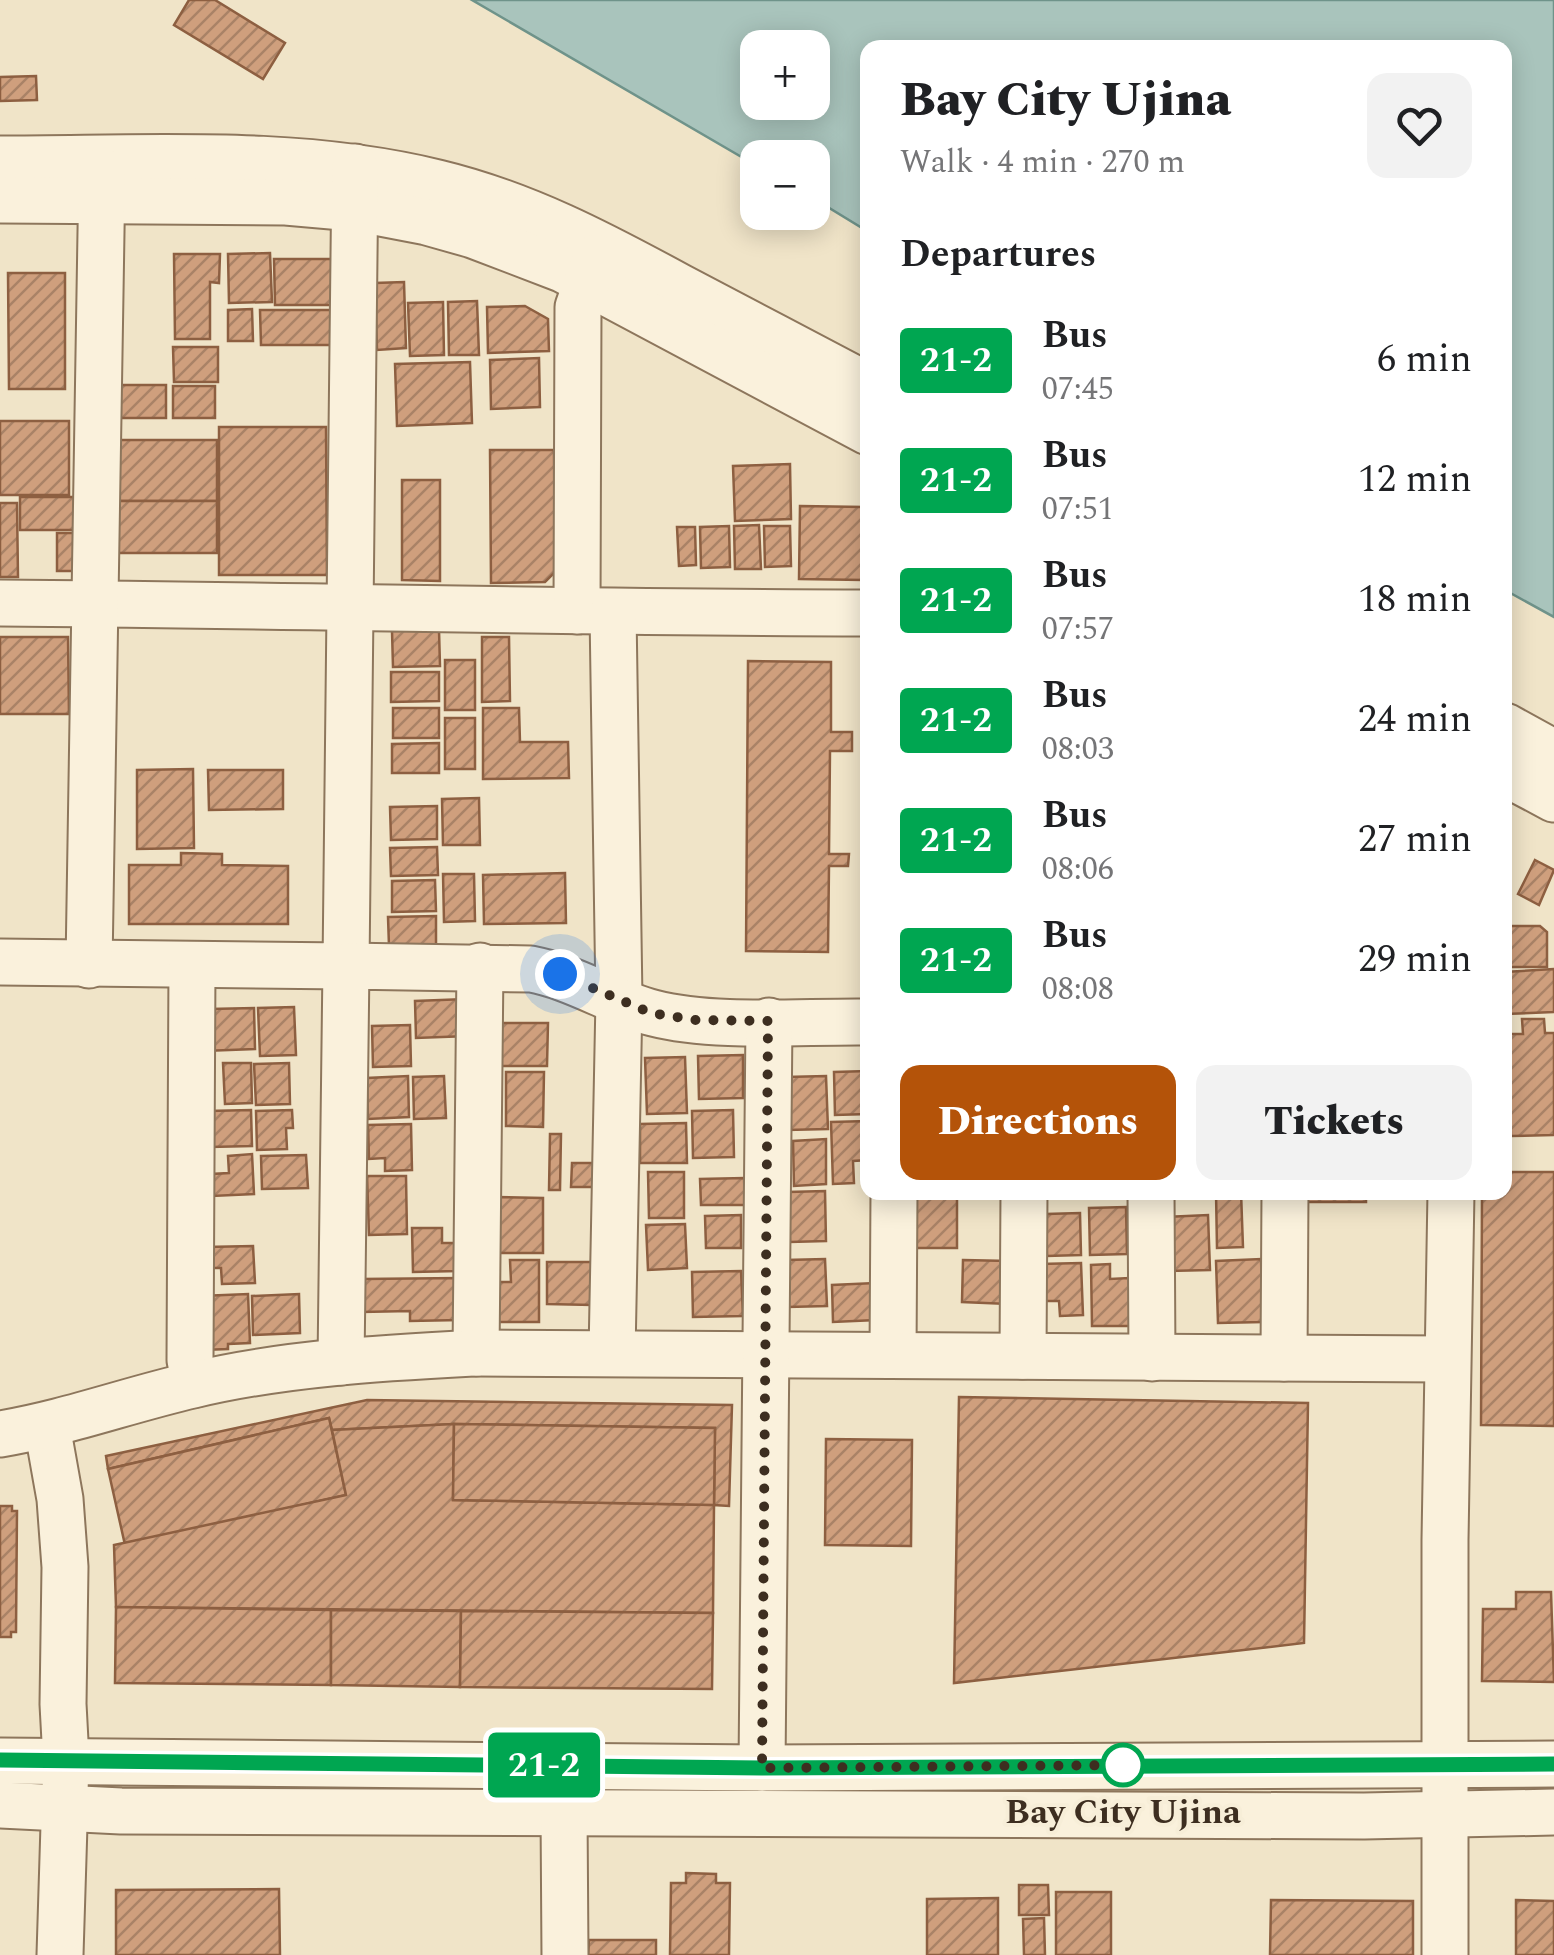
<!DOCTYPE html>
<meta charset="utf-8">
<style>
body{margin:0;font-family:Spectral,serif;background:#f2f2f2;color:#202124;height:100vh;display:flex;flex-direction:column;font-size:38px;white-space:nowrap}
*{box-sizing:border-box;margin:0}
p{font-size:32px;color:#757577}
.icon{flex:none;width:55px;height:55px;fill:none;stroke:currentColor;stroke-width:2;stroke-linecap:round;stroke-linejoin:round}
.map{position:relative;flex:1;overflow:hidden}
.side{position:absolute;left:860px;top:40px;width:652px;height:1160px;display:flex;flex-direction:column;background:#fff;border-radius:20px;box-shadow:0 5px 25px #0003}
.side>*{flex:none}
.badge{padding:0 20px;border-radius:8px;font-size:35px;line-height:65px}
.controls{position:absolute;left:740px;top:30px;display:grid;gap:20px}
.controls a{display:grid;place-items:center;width:90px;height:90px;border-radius:20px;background:#fff;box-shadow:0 5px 25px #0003;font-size:50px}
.you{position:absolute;width:50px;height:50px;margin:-25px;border:8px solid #fff;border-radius:50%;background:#1a73e8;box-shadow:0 0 0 15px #1a73e833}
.map>.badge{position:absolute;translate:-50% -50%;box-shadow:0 0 0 5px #fff}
h2{padding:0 40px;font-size:38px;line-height:90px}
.round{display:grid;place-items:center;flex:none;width:105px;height:105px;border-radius:20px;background:#f2f2f2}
.head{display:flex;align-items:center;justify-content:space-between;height:170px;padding:0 40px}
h1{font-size:48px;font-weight:800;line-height:75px}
.button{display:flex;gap:20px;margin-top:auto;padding:20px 40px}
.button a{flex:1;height:115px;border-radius:20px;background:#b45309;color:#fff;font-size:40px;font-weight:800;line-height:115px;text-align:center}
.button a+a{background:#f2f2f2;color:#202124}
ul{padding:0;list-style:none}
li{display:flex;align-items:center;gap:30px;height:120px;padding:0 40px}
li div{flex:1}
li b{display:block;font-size:38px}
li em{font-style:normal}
li .badge{min-width:110px;font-weight:700;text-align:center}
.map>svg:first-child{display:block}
.water{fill:#a9c4bc;stroke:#6f938a;stroke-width:2.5;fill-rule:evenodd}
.building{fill:url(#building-hatch);stroke:#8d5f41;stroke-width:2.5}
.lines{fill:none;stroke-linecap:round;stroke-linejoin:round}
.minor-casing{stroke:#8d765c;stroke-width:49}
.path{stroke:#8d765c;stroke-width:6;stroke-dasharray:8 5;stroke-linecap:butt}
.minor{stroke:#faf1dc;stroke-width:45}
.line-casing{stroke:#fff;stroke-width:22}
.line{stroke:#00a651;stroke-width:15}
.walk{stroke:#3d2e20;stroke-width:10;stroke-dasharray:0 18}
.stop-dot{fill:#fff;stroke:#00a651;stroke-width:5}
.labels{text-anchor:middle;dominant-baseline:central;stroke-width:8;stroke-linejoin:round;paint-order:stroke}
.stop-label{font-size:35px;font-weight:bold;fill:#3d2e20;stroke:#f7eed8}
</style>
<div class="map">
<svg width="1554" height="1955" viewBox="0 0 1554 1955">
<defs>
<pattern id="building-hatch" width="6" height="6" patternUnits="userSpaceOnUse" patternTransform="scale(2.5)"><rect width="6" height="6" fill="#cf9f7d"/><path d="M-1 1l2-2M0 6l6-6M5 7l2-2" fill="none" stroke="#a98266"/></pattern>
</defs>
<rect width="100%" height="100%" fill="#f0e4c8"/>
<path class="water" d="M472,0H1554V617L1505,590V48H868L867,231L813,198L812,158H758L757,166ZM758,48H812V102H758Z"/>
<g class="building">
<polygon points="189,0 215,0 285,43 263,79 174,25"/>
<polygon points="36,76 37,100 0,101 0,77"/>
<polygon points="270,253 272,302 229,303 228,254"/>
<polygon points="174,254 220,254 219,283 210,282 210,339 175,339"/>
<polygon points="274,259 333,259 333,305 275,305"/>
<polygon points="8,273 65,273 65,389 9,389"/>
<polygon points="404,282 406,348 377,350 375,283"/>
<polygon points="477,301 479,355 449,355 448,302"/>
<polygon points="443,302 444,355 410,356 408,303"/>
<polygon points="525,306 548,319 549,351 488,353 487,307"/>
<polygon points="252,309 253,341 228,341 228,310"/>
<polygon points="260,310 333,310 333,345 261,345"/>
<polygon points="173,347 218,347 218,382 174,382"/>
<polygon points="539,358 540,407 491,409 490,360"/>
<polygon points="470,362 472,423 397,426 395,364"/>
<rect x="115" y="385" width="51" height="33"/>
<rect x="173" y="386" width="42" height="32"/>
<rect x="0" y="421" width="69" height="74"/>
<polygon points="219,427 326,427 327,575 219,575"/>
<rect x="110" y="440" width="107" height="61"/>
<polygon points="490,450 554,450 555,572 545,582 491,583"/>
<polygon points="790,464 791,519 735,521 733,466"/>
<polygon points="402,480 440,480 440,581 402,580"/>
<rect x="20" y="497" width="56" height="33"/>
<rect x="110" y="501" width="107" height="52"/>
<polygon points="0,503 17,503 18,577 0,577"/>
<polygon points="800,506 864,507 863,580 799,579"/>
<polygon points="759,525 761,569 735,569 734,526"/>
<polygon points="729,526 730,567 701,568 700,527"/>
<polygon points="764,526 790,526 791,566 765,567"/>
<polygon points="677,527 695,527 696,565 679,566"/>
<rect x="57" y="533" width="18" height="38"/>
<polygon points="439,630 440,666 393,667 392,631"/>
<polygon points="0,637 68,637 69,714 0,714"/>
<polygon points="482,637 509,637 510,701 482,702"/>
<rect x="445" y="660" width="30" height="50"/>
<polygon points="748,661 831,662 831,732 852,732 852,751 830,751 829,854 849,854 848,866 829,866 828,952 746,951"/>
<polygon points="391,672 439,672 439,701 391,702"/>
<rect x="393" y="708" width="46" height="30"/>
<polygon points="483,708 519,708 520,742 568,742 569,778 483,779"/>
<rect x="445" y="718" width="30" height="51"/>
<polygon points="439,743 439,773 392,773 392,744"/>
<polygon points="193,769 194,848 137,849 137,770"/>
<polygon points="208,770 283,770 283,809 209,810"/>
<polygon points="479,798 480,845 443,845 442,799"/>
<polygon points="437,806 437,839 391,840 390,807"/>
<polygon points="437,847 438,875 391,876 390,848"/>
<polygon points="181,853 222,854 222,865 288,866 288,924 129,924 129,865 181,865"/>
<polygon points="1535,860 1554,870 1539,905 1518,894"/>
<polygon points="565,873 566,923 484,924 483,875"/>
<polygon points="443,874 474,874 475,921 444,922"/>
<polygon points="435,880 436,911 392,912 392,881"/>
<polygon points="436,916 436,946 389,946 388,917"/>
<polygon points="1505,926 1540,926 1547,932 1547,967 1505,967"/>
<polygon points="1554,969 1554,1012 1505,1014 1505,972"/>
<polygon points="466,999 468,1036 416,1038 415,1001"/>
<polygon points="294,1007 296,1055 260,1056 258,1008"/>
<polygon points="254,1008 255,1049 204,1051 210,1009"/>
<polygon points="1522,1019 1544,1019 1545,1033 1554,1033 1554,1135 1511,1136 1508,1034 1523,1034"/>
<polygon points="500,1023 548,1023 547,1066 499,1066"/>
<polygon points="410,1025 411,1066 373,1067 372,1026"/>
<polygon points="743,1055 743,1098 699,1099 698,1056"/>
<polygon points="685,1057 687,1113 647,1114 645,1058"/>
<polygon points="223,1063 251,1063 252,1103 225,1104"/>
<polygon points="289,1063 290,1104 256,1105 254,1064"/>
<polygon points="868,1071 868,1114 835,1115 834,1072"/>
<polygon points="506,1072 544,1072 543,1127 506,1126"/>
<polygon points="408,1076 409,1117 368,1119 367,1078"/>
<polygon points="444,1076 446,1118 414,1119 413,1077"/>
<polygon points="826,1076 828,1129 787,1130 786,1077"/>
<polygon points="251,1110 252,1146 210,1147 208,1111"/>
<polygon points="292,1110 293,1128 286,1128 287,1149 257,1150 256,1111"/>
<polygon points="733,1110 734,1157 693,1158 692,1111"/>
<polygon points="868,1121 868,1160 853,1161 854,1183 833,1184 831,1122"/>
<polygon points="686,1123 687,1163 640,1163 640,1124"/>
<polygon points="411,1124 412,1170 385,1171 385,1158 369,1159 368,1125"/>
<polygon points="550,1134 561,1134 560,1190 549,1190"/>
<polygon points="826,1139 826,1184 794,1186 793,1141"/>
<polygon points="252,1154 254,1194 212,1196 211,1174 229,1173 228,1156"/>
<polygon points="306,1155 308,1188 262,1189 261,1156"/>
<polygon points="572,1163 601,1163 601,1187 571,1187"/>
<polygon points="648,1172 684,1172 684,1218 649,1218"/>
<polygon points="1505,1172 1554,1172 1554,1426 1481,1425 1482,1192 1505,1192"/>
<polygon points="367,1176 406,1176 407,1234 369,1235"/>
<polygon points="744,1178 745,1205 701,1205 700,1179"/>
<polygon points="825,1191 826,1241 790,1242 788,1192"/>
<polygon points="1216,1192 1241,1192 1243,1247 1217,1248"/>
<rect x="1299" y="1192" width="67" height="10"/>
<polygon points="910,1194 957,1194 957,1248 911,1248"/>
<polygon points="495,1197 543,1198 543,1253 494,1253"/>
<polygon points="1126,1207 1127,1254 1090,1255 1089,1208"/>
<polygon points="1080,1213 1081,1255 1047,1256 1046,1214"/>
<polygon points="741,1215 741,1248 706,1248 705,1216"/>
<polygon points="1208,1215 1210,1270 1168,1271 1165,1217"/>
<polygon points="685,1224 687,1268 648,1270 646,1225"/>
<polygon points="412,1228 442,1228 442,1243 458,1243 458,1271 413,1272"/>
<polygon points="253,1246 255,1283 222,1284 221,1268 207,1268 206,1247"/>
<polygon points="825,1259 827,1306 788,1307 786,1260"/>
<polygon points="1261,1259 1263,1322 1218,1323 1216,1261"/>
<polygon points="510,1260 539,1260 539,1322 494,1322 499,1282 511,1282"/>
<polygon points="963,1260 1009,1261 1008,1304 962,1302"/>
<polygon points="547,1262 593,1262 592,1305 547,1304"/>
<polygon points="1081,1263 1083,1315 1060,1316 1059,1301 1041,1301 1040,1264"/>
<polygon points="1110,1264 1110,1279 1129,1278 1130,1326 1092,1326 1091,1265"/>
<polygon points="741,1271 743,1316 693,1317 692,1272"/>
<polygon points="460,1278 460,1320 410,1321 410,1311 362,1312 362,1279"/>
<polygon points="875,1283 876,1320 833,1322 832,1285"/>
<polygon points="248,1294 250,1343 228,1344 228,1349 203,1350 201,1296"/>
<polygon points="299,1294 300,1333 253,1335 252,1296"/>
<polygon points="959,1397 1308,1403 1304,1643 954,1683"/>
<polygon points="367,1400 732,1405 729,1506 714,1505 715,1428 454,1424 332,1430 329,1418 108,1469 106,1456"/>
<polygon points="329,1418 346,1495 125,1545 108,1469"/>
<polygon points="454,1424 453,1500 714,1505 713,1613 116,1607 114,1545 346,1495 332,1430"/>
<polygon points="454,1424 715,1428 714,1505 453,1500"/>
<polygon points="826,1439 912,1440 911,1546 825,1545"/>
<polygon points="0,1506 12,1506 12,1511 17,1511 16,1632 11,1632 11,1637 0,1637"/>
<polygon points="1516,1592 1551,1592 1554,1682 1482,1681 1483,1609 1516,1609"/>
<polygon points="116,1607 331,1610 331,1685 115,1683"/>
<polygon points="331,1610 461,1611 460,1687 331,1685"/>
<polygon points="461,1611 713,1613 712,1689 460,1687"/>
<polygon points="686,1873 716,1874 716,1883 730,1883 729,1955 670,1955 671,1883 686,1883"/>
<polygon points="1019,1885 1048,1885 1049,1915 1019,1915"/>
<polygon points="279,1889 280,1955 116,1955 116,1890"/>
<rect x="1056" y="1892" width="55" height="63"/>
<polygon points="998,1898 998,1955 927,1955 927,1899"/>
<polygon points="1271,1900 1413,1901 1413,1955 1270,1955"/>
<polygon points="1516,1900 1554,1901 1554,1955 1516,1955"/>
<polygon points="1044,1918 1045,1955 1024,1955 1023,1919"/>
<polygon points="589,1940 656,1940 656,1955 588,1955"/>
</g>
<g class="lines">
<defs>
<g id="minor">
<path d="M0,159C145,159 296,148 438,183C525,204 601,244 680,287C743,320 805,353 868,386"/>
<polyline points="0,200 286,202 354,208 427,222 473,235 562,269 868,432"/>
<path d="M0,603C289,605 578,613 868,613"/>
<polyline points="577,611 578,307 596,257"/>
<polyline points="1505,726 1554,753"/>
<polyline points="1505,773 1554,799"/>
<polyline points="0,962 346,966 355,167"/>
<polyline points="89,965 102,171"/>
<polyline points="192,966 190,1360 195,1384"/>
<polyline points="1151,1192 1152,1358"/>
<polyline points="476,1353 480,966"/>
<polyline points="612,1353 619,999 613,613"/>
<polyline points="893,1355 894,1192"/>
<polyline points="1023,1356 1024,1192"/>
<polyline points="1284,1358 1285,1192"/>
<path d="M341,1362L346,966L531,969C574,977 611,1002 653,1013C715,1029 802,1021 868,1022"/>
<polyline points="47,1426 60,1499 65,1567 63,1704 66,1760 60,1955"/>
<path d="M0,1434C66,1423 128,1400 193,1385C285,1363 382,1358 476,1353L1447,1359"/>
<polyline points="0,1761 762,1768 1554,1764"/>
<polyline points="762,1768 769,1021"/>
<polyline points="0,1805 121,1811 1364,1816 1554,1812"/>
<polyline points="564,1812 565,1955"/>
<polyline points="1445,1955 1445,1540 1451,1192"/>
</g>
</defs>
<use href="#minor" class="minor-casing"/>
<polyline class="path" points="1505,835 1505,843"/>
<use href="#minor" class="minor"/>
</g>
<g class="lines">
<defs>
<polyline id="line" points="0,1760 762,1768 1554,1764"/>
</defs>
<use href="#line" class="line-casing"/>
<use href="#line" class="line"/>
<polyline class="walk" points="560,974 651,1013 696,1020 768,1021 762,1768 1138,1765 1123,1765"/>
</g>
<circle class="stop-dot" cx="1123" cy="1765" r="20"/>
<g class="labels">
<g class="stop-label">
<text x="1123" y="1812">Bay City Ujina</text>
</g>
</g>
</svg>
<div class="controls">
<a>+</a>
<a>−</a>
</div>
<div class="you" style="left:560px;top:974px"></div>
<b class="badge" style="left:544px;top:1765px;background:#00a651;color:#fff">21-2</b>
<section class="side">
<div class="head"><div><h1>Bay City Ujina</h1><p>Walk · 4 min · 270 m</p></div><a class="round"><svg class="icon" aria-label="heart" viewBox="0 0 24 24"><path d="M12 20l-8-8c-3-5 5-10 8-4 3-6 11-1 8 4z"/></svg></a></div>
<h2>Departures</h2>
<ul>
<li><span class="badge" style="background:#00a651;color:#fff">21-2</span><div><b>Bus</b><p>07:45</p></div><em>6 min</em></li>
<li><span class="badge" style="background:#00a651;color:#fff">21-2</span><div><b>Bus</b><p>07:51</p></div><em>12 min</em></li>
<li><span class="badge" style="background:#00a651;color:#fff">21-2</span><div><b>Bus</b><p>07:57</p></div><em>18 min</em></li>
<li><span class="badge" style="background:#00a651;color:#fff">21-2</span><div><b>Bus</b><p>08:03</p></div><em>24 min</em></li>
<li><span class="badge" style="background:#00a651;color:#fff">21-2</span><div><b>Bus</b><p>08:06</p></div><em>27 min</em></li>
<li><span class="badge" style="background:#00a651;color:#fff">21-2</span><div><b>Bus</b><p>08:08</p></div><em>29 min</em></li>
</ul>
<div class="button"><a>Directions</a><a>Tickets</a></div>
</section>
</div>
